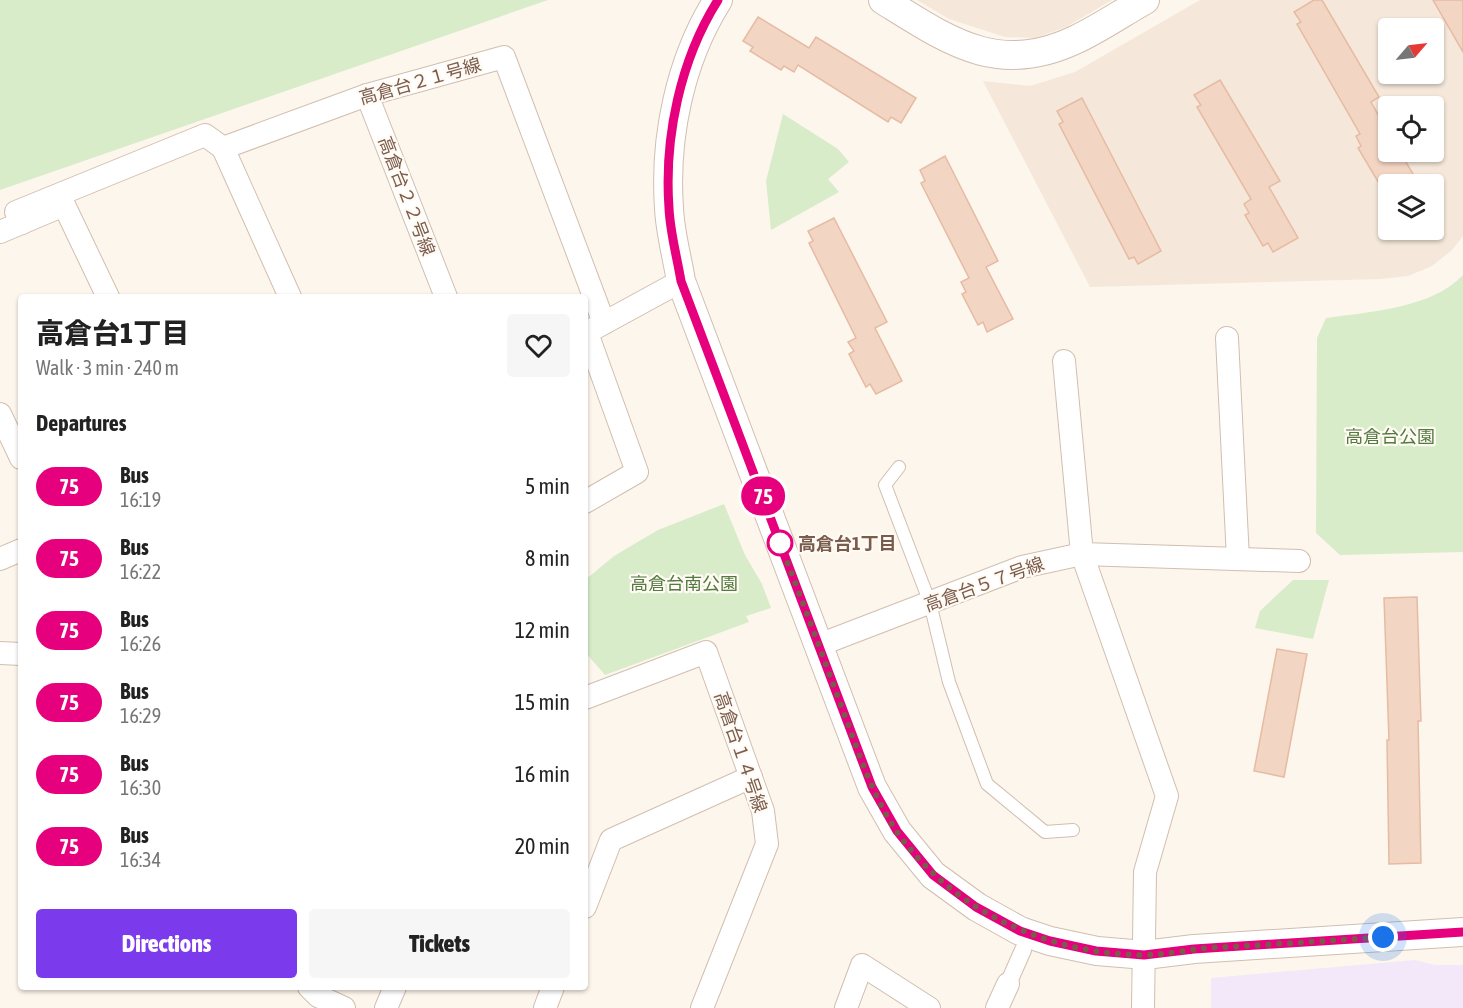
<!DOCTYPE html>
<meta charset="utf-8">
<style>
body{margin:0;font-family:"Asap Condensed","Noto Sans JP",sans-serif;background:#f6f6f6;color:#222;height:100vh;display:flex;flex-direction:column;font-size:22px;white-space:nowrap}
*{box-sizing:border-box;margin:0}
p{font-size:20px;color:#767676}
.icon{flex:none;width:33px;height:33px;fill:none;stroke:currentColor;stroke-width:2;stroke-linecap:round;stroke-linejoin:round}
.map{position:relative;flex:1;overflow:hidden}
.details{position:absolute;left:18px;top:294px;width:570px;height:696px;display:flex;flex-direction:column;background:#fff;border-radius:6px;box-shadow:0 2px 4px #0004}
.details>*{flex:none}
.badge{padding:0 12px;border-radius:20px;font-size:21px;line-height:39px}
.needle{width:39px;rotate:62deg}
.fabs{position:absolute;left:1378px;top:18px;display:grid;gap:12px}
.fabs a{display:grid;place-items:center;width:66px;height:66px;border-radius:6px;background:#fff;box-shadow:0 2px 4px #0004;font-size:30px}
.you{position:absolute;width:30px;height:30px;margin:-15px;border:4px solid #fff;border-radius:50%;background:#1a73e8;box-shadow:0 0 0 9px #1a73e833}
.map>.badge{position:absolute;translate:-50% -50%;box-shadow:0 0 0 3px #fff}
h2{padding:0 18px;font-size:22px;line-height:54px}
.round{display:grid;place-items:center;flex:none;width:63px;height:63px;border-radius:6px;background:#f6f6f6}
.headline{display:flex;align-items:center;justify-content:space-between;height:102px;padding:0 18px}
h1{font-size:28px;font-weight:800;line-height:45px}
.button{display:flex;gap:12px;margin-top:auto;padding:12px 18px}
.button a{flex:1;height:69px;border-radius:6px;background:#7c3aed;color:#fff;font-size:24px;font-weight:800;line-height:69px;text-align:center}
.button a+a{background:#f6f6f6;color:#222}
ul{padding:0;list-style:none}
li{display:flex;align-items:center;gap:18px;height:72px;padding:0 18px}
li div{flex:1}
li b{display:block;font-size:22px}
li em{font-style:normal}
li .badge{min-width:66px;font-weight:700;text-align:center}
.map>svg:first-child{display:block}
.residential{fill:#f5e8da;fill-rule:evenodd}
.education{fill:#f3e8fa}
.green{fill:#d8ecc9}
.building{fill:#f3d5c3;stroke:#e6bba3;stroke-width:1.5}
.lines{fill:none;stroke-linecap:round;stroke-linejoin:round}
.service-casing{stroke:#d1beb0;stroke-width:14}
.pedestrian-casing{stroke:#d1beb0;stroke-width:18}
.minor-casing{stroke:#d1beb0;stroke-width:24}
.tertiary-casing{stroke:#d1beb0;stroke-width:30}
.service{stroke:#fff;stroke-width:12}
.pedestrian{stroke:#fff;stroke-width:16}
.minor{stroke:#fff;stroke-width:22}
.tertiary{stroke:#fff;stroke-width:28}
.line-casing{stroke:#fff;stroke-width:14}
.line{stroke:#e6007e;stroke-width:9}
.walk{stroke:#7a5c4d;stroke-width:6;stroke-dasharray:0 10.8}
.stop-dot{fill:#fff;stroke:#e6007e;stroke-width:3}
.labels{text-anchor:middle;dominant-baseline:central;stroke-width:4.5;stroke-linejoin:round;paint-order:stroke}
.street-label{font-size:18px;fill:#7a5c4d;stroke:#fffaf3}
.park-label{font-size:18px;fill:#537a41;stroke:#fffaf3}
.stop-label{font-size:18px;font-weight:bold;fill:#7a5c4d;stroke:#fffaf3;text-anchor:start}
</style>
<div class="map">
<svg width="1463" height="1008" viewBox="0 0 1463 1008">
<rect width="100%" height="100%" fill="#fdf6ec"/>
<g class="residential">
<polygon points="917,0 1112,0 1066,27 1035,38 1005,37 949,19"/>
<path d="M1200,0H1463V236L1452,250L1432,266L1408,276L1381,279L1090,287L983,81L1030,86L1075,72ZM1389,28H1434V74H1389ZM1389,106H1434V152H1389ZM1389,184H1434V230H1389Z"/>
</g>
<polygon class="education" points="1415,960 1435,965 1463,965 1463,1008 1211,1008 1211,978"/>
<g class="green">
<polygon points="0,0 548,0 0,190"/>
<polygon points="783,114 838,149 849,162 828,179 839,192 771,230 766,181"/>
<path d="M1463,275V552L1340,555L1316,533L1317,338L1326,318C1368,312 1433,308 1463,275Z"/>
<polygon points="724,504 745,555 762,584 771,608 746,616 749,622 605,675 585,652 585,580 614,556 658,530"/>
<polygon points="1293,580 1329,580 1313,639 1255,628 1260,611"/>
</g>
<g class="building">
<polygon points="1314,0 1322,0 1379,97 1371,102 1389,134 1389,152 1400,152 1419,184 1389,184 1389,200 1358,148 1361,146 1356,136 1360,134 1297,24 1301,22 1294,12"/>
<polygon points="1433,0 1463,0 1463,52"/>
<polygon points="758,17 809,48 816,37 916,98 901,123 891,117 888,122 798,65 794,72 784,66 781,70 750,51 753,47 743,41"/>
<polygon points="1220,80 1280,181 1269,187 1298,238 1273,252 1268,243 1263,246 1245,215 1249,213 1244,204 1251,199 1197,107 1201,105 1194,95"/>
<polygon points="1082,98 1161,251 1138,264 1134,257 1129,259 1059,124 1063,122 1057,111"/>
<polygon points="945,156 998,261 986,267 1013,319 987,332 983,322 978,325 962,294 966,292 961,282 969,278 921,183 925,181 920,170"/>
<polygon points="834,218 887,322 875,328 902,381 876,394 870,384 866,387 849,354 854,351 848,342 856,338 809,243 813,241 808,231"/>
<polygon points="1417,597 1421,721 1418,721 1421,863 1389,864 1387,740 1389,740 1384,598"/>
<polygon points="1277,649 1307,654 1284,777 1254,771"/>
</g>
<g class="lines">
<defs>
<polyline id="service" points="899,467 885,485 930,603 949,682 987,784 1045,832 1073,830"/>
<polyline id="pedestrian" points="1008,984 1023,950"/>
<g id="minor">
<polyline points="367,95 446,297"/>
<polyline points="22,223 16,212 205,135 223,148"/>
<polyline points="0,232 64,205 108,297"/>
<polyline points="290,297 223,148 367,95 504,57 604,323"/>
<polyline points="593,329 681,281"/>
<polyline points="1227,338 1238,559"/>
<polyline points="1064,361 1082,554 1167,796 1145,872 1143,1008"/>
<polyline points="0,414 21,458"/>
<polyline points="585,502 637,472 587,333"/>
<polyline points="0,559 21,550"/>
<polyline points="819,645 1022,567 1082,554 1299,561"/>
<polyline points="0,653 21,654"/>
<polyline points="585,698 706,652 763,811 767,844 702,1008"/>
<polyline points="585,907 611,840 751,777"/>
<polyline points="309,987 318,996 344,1008"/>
<polyline points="386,1008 395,987"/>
<polyline points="545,1008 553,987"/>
<polyline points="846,1008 862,965 929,1008"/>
<polyline points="997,1008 1008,984"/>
</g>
<g id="tertiary">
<path d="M718,0C680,60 664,138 669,208C670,232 677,257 681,281L872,787L897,831L933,875L977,907L1020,931L1050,941L1097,951L1145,955L1194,949L1463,932"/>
<path d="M883,0C949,41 998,77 1077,39C1100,28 1122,13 1145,0"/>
</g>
</defs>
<use href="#service" class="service-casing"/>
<use href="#pedestrian" class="pedestrian-casing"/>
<use href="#minor" class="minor-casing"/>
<use href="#tertiary" class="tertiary-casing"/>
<use href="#service" class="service"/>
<use href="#pedestrian" class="pedestrian"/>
<use href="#minor" class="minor"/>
<use href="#tertiary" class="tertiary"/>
</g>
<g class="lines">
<defs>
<path id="line" d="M718,0C680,60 664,138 669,208C670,232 677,257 681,281L872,787L897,831L933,875L976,907L1020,931L1050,941L1096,951L1144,955L1194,949L1463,932"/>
</defs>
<use href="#line" class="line-casing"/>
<use href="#line" class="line"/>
<path class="walk" d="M780,543L778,538C801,597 823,657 845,716C860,756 873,797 897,832C953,911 1047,954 1143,955C1164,955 1186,950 1206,948C1265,945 1324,941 1383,937"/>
</g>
<circle class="stop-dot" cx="780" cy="543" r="12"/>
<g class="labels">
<g class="street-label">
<text transform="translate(420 81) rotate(-16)">高倉台２１号線</text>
<text transform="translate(407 196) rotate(69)">高倉台２２号線</text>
<text transform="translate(984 584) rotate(-20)">高倉台５７号線</text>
<text transform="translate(741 752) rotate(71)">高倉台１４号線</text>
</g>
<g class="park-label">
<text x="1390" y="436">高倉台公園</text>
<text x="684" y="583">高倉台南公園</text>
</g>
<g class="stop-label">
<text x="798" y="543">高倉台1丁目</text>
</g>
</g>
</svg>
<div class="fabs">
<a><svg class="needle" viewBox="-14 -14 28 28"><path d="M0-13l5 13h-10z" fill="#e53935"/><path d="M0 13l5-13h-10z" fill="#767676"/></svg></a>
<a><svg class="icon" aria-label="locate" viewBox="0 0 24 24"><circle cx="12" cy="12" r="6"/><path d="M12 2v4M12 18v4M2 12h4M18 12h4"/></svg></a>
<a><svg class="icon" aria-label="layers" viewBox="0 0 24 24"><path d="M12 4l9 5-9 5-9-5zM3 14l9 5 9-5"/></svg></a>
</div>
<div class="you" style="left:1383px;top:937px"></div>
<b class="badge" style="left:763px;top:496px;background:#e6007e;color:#fff">75</b>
<section class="details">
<div class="headline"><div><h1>高倉台1丁目</h1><p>Walk · 3 min · 240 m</p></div><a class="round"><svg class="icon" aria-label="heart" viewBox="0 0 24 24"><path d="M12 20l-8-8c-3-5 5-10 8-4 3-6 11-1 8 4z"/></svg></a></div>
<h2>Departures</h2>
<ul>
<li><span class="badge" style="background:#e6007e;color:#fff">75</span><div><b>Bus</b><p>16:19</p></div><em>5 min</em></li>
<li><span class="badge" style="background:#e6007e;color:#fff">75</span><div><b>Bus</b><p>16:22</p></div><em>8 min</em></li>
<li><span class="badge" style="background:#e6007e;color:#fff">75</span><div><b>Bus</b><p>16:26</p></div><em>12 min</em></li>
<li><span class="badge" style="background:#e6007e;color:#fff">75</span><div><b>Bus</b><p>16:29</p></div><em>15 min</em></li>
<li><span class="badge" style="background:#e6007e;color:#fff">75</span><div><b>Bus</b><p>16:30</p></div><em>16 min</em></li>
<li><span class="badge" style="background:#e6007e;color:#fff">75</span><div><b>Bus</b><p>16:34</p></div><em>20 min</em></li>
</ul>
<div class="button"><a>Directions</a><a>Tickets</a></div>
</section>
</div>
